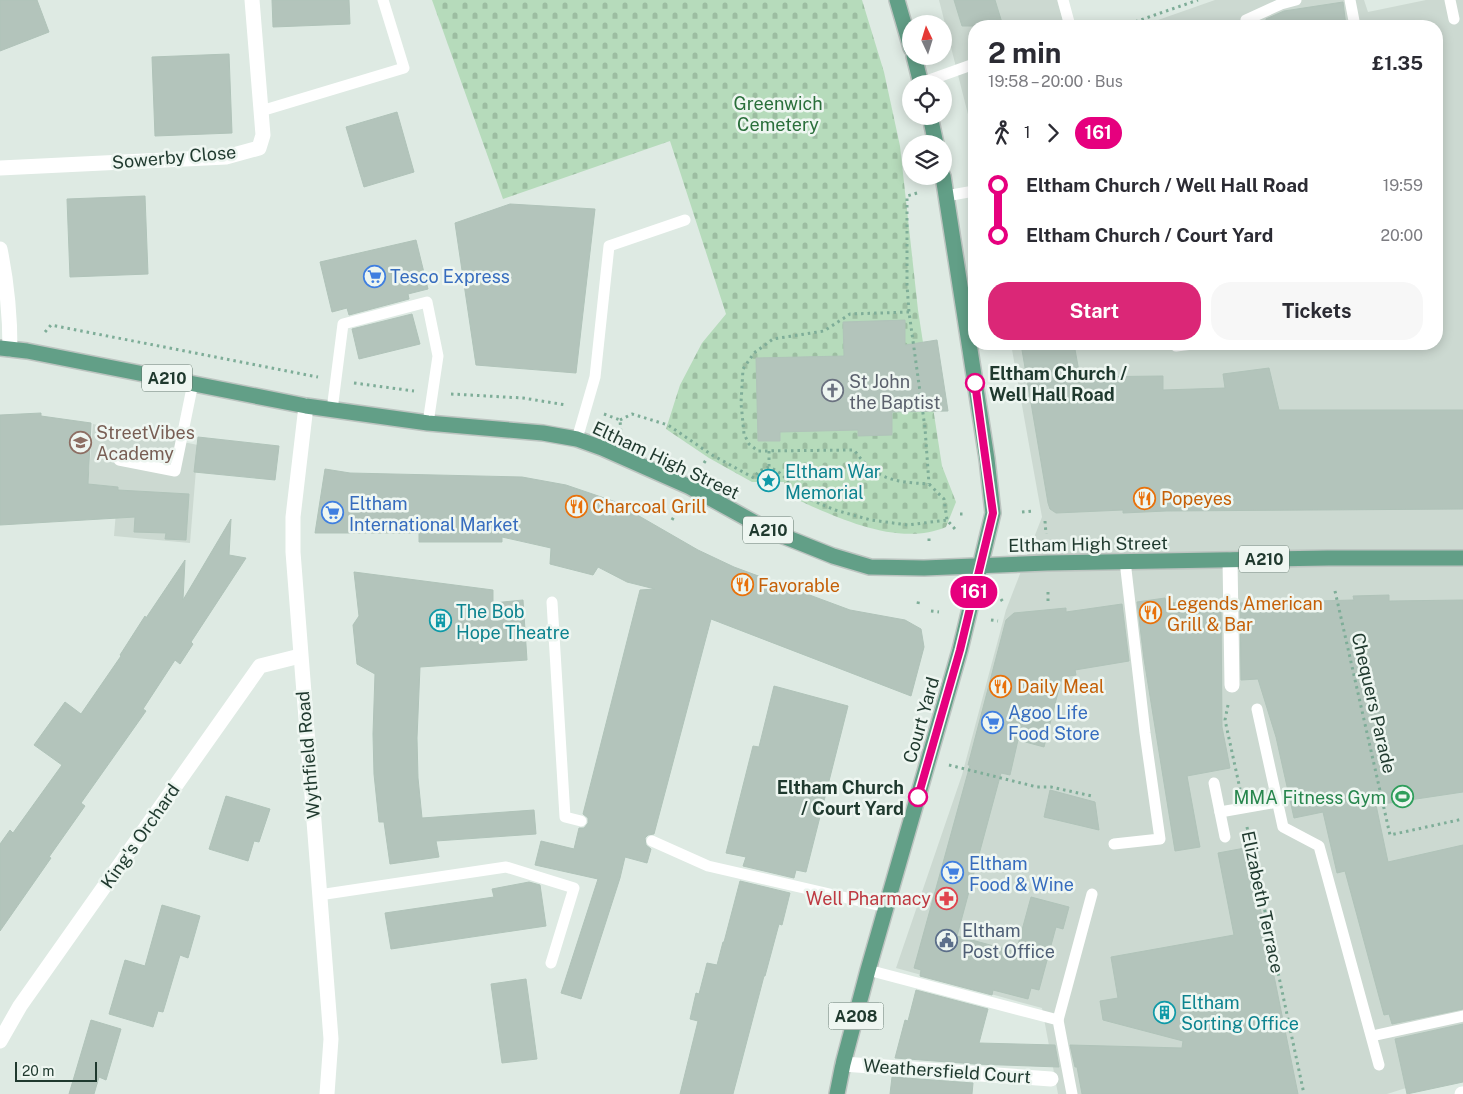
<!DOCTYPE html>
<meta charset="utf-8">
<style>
body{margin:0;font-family:"Public Sans",sans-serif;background:#f7f7f7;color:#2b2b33;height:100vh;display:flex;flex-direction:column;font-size:19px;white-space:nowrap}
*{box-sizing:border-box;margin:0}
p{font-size:16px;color:#7c7c81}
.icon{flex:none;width:28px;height:28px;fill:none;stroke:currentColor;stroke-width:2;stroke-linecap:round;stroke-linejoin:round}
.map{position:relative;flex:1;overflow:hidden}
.panel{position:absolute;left:968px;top:20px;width:475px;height:330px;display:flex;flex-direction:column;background:#fff;border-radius:20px;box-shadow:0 2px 12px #0003}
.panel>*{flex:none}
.badge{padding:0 10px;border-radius:16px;font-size:18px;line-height:32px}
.needle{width:32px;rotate:356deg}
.tools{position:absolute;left:902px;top:15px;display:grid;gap:10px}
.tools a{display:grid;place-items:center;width:50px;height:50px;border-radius:50%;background:#fff;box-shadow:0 2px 12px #0003;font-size:25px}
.scale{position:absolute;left:15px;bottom:12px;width:82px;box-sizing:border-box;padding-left:5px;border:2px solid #1f392e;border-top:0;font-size:14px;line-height:18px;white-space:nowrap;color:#1f392e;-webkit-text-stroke:4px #eef6f1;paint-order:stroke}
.map>.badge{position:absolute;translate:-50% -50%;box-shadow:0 0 0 2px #fff}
.legs{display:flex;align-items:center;gap:8px;height:55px;padding:0 20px;font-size:16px}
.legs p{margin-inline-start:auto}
.head{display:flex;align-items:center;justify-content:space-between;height:85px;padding:0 20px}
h1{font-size:28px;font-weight:700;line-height:38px}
.primary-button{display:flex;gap:10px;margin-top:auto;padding:10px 20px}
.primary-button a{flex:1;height:58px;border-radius:20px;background:#db2777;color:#fff;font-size:20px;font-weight:700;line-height:58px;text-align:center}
.primary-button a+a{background:#f7f7f7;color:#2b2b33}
ul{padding:0 20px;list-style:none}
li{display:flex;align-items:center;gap:18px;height:50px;font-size:19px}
li i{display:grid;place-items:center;width:8px;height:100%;margin:0 6px;background:currentColor}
li i::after{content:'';width:12px;height:12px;margin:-6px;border:4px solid;border-radius:50%;background:#fff}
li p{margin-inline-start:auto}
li:first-child i{background:linear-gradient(#0000 50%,currentColor 0)}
li:last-child i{background:linear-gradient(currentColor 50%,#0000 0)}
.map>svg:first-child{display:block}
.built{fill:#ccd9d1}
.cemetery{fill:url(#cemetery-stones)}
.building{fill:#b3c4bb;stroke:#b0c3b9}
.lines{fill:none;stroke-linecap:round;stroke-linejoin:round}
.primary-casing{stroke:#bcc4c0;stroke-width:18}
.path{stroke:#7ead98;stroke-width:3;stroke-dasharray:2.5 4;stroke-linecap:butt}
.service{stroke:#fff;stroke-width:11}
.minor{stroke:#fff;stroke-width:15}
.tertiary{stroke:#fff;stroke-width:15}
.primary{stroke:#629f87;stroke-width:15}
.line-1-casing{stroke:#fff;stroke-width:11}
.line-1{stroke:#e6007e;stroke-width:8}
.stop-1-dot{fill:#fff;stroke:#e6007e;stroke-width:2.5}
.labels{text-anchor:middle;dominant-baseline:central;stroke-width:5;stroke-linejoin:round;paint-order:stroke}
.shield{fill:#eef6f1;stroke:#5d7268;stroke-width:1}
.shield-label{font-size:16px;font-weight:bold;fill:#1f392e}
.park-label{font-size:18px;fill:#2a6f3b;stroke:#eef6f1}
.street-label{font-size:18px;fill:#1f392e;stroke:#eef6f1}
.shop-label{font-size:18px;fill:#366cbe;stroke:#eef6f1;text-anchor:start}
.stop-label{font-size:18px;font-weight:bold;fill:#1f392e;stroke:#eef6f1;text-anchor:start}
.worship-label{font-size:18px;fill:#5b616d;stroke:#eef6f1;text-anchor:start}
.education-label{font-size:18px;fill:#785e54;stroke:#eef6f1;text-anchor:start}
.culture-label{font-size:18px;fill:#0d838f;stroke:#eef6f1;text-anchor:start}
.food-label{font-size:18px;fill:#c56008;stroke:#eef6f1;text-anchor:start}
.leisure-label{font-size:18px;fill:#27864d;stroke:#eef6f1;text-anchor:end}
.health-label{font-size:18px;fill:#be3a42;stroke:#eef6f1;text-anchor:end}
.service-label{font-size:18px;fill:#4e5e75;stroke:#eef6f1;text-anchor:start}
</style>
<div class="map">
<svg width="1463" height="1094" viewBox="0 0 1463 1094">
<defs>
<pattern id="cemetery-stones" width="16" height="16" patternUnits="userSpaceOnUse" patternTransform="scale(1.25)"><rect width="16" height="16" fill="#b6dbbb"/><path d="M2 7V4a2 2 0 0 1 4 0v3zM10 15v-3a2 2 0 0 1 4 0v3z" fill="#9cbda1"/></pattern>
</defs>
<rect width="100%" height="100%" fill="#deeae3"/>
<g class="built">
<polygon points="939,0 1057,0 1063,21 1065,26 974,26 974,138"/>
<polygon points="1215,0 1364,0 1368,12 1426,0 1463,0 1463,1070 1387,1094 1058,1094 1042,1008 896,968 962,775 1006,610 1042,517 1011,344 1436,344 1436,26 1141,26"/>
<polygon points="93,424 198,445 190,543 114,536 118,487 88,485"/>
</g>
<path class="cemetery" d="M432,0H862L884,72L900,146L918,310L942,466L956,502L946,527C897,548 834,516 789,496L784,482H752L709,458L666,429L680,385L702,343L726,314L670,141L503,199Z"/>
<g class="building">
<polygon points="0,0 37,0 49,32 0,51"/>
<polygon points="272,0 349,0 350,24 273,27"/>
<polygon points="954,0 995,0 1003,26 962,26"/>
<polygon points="1343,2 1346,26 1266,26 1266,19 1284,11"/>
<polygon points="229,54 232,133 155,136 152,57"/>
<polygon points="397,112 414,172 364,187 346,127"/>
<polygon points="145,196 148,274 70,277 67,199"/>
<polygon points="510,204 595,209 576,373 476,365 455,223"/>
<polygon points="416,240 428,289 408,294 409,299 349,315 347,308 332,312 320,262"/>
<polygon points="412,314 420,344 359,359 352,329"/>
<polygon points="905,320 905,345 937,340 948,411 892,412 892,435 858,436 858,430 780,432 780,441 758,441 756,358 844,356 843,322"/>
<polygon points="1021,344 1074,344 1080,377 1163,376 1163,390 1225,388 1223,374 1269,368 1279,410 1463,410 1463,509 1166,511 1123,513 1123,510 1056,513 1050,509 1048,503"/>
<polygon points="41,413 41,416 91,423 88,484 118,487 118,490 189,494 186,540 165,539 166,533 134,532 135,517 0,525 0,415"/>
<polygon points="198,437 279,446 275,480 194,472"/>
<polygon points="325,469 350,473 522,477 566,485 613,501 698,550 734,567 850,610 905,620 921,629 924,647 911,696 711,619 654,834 648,835 645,838 646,845 651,849 647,863 625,857 620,878 581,999 561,993 598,879 535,865 541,841 574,849 579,828 584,828 588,823 588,818 583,814 640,590 655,589 627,582 598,567 593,575 550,564 551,548 502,537 502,542 419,542 419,533 315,533"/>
<polygon points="231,519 229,555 246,558 191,642 193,644 180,664 175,660 143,709 146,711 81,803 85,806 49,857 51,858 0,931 0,844 10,830 13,833 62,765 34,745 65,702 81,714 121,656 120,655 145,616 146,618 185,560 183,600"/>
<polygon points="354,572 493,590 493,603 523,600 527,660 420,667 417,738 418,778 422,818 534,810 536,834 436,841 439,857 390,864 384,822 379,822 374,774 373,734 375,674 357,664 353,625 359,616"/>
<polygon points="1389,595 1389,601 1463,600 1463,792 1376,805 1388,862 1463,845 1463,1009 1392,1024 1389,1014 1384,1015 1345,871 1337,873 1323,812 1294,818 1276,737 1258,679 1241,680 1240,603 1354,600 1353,596"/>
<polygon points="1165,598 1166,603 1219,602 1219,604 1221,604 1222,727 1230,768 1187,776 1200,847 1175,851 1144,659 1137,602"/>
<polygon points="1122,604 1129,661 1075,670 1076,675 1062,677 1044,747 1018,740 1010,775 1001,773 957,936 1016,952 1031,897 1069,907 1063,929 1056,927 1039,990 1031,988 1028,999 993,990 992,995 920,976 921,970 914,968 970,765 968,765 1006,620 1014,613 1066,608 1066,612"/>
<polygon points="774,686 848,706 806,872 796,870 794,878 743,866 746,857 726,853 753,746 759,747"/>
<polygon points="1050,790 1095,802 1099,830 1044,817"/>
<polygon points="226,796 270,809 259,842 254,841 248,861 209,849"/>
<polygon points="1245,848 1249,870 1252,870 1260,907 1298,1094 1082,1094 1077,1067 1075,1067 1070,1045 1182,1048 1183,1041 1103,1020 1100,1001 1118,998 1111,957 1234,935 1218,853"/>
<polygon points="740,881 790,893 782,925 779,924 765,976 764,976 733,1094 680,1094 698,1021 690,1019 696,993 699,994 707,963 717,965 723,942 724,942"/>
<polygon points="529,882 540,885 546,926 391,949 385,913 494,897 492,889"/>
<polygon points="162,905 200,916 188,958 180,955 163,1012 158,1011 153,1027 109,1014 125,960 145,966"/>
<polygon points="526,979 537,1059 502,1063 491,984"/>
<polygon points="916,990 988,1009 979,1043 1055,1045 1059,1067 974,1064 895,1058 905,1020 908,1021"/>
<polygon points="91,1020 121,1029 106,1080 99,1077 94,1094 69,1094"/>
<polygon points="1463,1024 1463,1082 1407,1094 1395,1039"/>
<polygon points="892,1077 973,1083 972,1094 890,1094"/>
</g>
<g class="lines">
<defs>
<g id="primary">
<polyline points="897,0 911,48"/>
<polyline points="914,56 921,84"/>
<polyline points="930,116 936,144"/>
<polyline points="0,348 27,351 306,406 428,423 543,433 577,439 602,448 690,487 768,530 833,556 870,567 924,568 1047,563 1328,558 1463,558"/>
<polyline points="837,1094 843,1064 868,970 960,650 993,513 987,459 943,176"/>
</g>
</defs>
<use href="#primary" class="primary-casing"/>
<g class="path">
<polyline points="1123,26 1198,0"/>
<polyline points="917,193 907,196 907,285 909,312 925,428 929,484"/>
<path d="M909,312L850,314L824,331L773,339L754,353L743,369L741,403L744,434L749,444L758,451L854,450C876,480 894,482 929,484L944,499L947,520"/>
<polyline points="45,332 51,325 318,377"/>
<polyline points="354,383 414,391"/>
<polyline points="451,394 523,398 566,405"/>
<polyline points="604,414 620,420 621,434"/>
<path d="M620,420L632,414L668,425L712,455L754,478L759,471L769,467C782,473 788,478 792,492L835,510L871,520L908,525L947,520L955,529"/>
<polyline points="769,451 769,467"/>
<polyline points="704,463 706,460"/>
<polyline points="1022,512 1034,511"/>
<polyline points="960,514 965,514"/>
<polyline points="672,520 676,513"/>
<polyline points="1045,521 1046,534"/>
<polyline points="929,541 929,537"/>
<polyline points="1335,591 1390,835 1463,819"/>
<polyline points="1048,592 1048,601"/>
<polyline points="1001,599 1004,604"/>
<polyline points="918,604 919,598"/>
<polyline points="931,611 939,612"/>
<polyline points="991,620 998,621"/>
<polyline points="1228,705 1225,720 1240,789"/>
<polyline points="949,765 1037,787 1051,787 1092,796"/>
<polyline points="1247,827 1304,1094"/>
</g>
<g class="service">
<polyline points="1063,0 1070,26"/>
<polyline points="1350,0 1355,26"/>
<polyline points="1450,0 1454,19"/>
<polyline points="1247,26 1246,20 1281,4 1296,0"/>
<polyline points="921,83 974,64"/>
<polyline points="261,111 404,68 383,0"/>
<polyline points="946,196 974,191"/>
<polyline points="1176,344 1176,346 1193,344"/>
<polyline points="332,410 343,324 427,302 438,356 428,423"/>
<polyline points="577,439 595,377 609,246 685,220"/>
<polyline points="119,460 175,471 193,383"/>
<polyline points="552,602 565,817 581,821"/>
<polyline points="1257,709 1283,827 1319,846 1379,1065"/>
<polyline points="1214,783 1225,837"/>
<polyline points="1220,812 1278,802"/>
<polyline points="652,841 708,866 886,907"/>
<polyline points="1114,844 1160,839 1145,733 1125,561"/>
<polyline points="319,895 506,867 574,888 551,963"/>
<polyline points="868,970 1058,1020 1072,1094"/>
<polyline points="1058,1020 1092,894"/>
<polyline points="1372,1036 1463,1016"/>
</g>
<g class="minor">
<polyline points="0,168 226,157 259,148 263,135 252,0"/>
<polyline points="306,406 293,517 293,552 331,1039 327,1094"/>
<polyline points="1230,560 1232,685"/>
<polyline points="0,1041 20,1006 260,666 300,656"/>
<polyline points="843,1064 1051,1079"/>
<polyline points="1462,1094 1463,1094"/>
</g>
<path class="tertiary" d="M0,249C7,283 10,315 10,349"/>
<use href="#primary" class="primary"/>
</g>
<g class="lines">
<defs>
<polyline id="line-1" points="918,797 960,650 993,513 975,383"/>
</defs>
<use href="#line-1" class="line-1-casing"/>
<use href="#line-1" class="line-1"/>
</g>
<defs>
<symbol id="supermarket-ring" viewBox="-11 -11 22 22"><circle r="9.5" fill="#eef6f1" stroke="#3f7fe0" stroke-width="1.5"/><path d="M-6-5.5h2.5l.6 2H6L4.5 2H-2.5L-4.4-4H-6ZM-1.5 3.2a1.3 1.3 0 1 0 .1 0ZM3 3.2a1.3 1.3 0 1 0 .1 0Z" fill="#3f7fe0"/></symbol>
<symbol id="church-ring" viewBox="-11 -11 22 22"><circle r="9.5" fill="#eef6f1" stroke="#6b7280" stroke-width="1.5"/><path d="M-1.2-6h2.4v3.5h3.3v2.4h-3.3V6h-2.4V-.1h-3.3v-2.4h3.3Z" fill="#6b7280"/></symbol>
<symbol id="school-ring" viewBox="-11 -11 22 22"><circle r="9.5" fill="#eef6f1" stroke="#8d6e63" stroke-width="1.5"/><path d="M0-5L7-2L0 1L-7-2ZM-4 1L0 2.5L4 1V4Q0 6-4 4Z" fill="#8d6e63"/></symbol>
<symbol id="sight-ring" viewBox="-11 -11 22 22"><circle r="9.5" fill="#eef6f1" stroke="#0f9aa8" stroke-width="1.5"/><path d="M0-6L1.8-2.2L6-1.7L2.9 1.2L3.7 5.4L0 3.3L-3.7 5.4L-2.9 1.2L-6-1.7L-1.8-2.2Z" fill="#0f9aa8"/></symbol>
<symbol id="restaurant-ring" viewBox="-11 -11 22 22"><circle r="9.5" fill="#eef6f1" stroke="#e8710a" stroke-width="1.5"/><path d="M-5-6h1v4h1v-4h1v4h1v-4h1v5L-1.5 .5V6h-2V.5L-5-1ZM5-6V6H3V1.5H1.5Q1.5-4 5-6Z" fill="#e8710a"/></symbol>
<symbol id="building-ring" viewBox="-11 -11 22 22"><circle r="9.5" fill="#eef6f1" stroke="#0f9aa8" stroke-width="1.5"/><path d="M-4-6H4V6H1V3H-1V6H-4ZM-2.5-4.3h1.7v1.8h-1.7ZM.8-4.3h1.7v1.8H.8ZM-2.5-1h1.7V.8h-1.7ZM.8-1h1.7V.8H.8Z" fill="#0f9aa8"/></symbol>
<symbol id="stadium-ring" viewBox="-11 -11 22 22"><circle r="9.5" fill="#eef6f1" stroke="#2e9e5b" stroke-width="1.5"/><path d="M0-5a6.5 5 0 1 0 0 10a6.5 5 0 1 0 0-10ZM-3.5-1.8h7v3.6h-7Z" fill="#2e9e5b"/></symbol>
<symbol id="pharmacy-ring" viewBox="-11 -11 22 22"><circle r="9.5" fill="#eef6f1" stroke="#e0444e" stroke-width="1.5"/><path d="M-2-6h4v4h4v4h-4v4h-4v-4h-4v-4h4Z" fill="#e0444e"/></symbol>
<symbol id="civic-ring" viewBox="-11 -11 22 22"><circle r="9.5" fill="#eef6f1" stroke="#5c6f8a" stroke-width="1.5"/><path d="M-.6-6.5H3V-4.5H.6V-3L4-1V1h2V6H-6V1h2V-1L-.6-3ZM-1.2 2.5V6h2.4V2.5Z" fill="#5c6f8a"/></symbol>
</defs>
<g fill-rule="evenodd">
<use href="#supermarket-ring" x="362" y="264" width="25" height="25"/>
<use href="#church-ring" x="820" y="378" width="25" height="25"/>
<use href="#school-ring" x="68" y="430" width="25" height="25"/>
<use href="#sight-ring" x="756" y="468" width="25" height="25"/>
<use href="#restaurant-ring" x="1132" y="486" width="25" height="25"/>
<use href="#restaurant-ring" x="564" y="494" width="25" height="25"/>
<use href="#supermarket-ring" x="320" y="500" width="25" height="25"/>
<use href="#restaurant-ring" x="730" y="572" width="25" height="25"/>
<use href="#restaurant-ring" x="1138" y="600" width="25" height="25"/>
<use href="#building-ring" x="428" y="608" width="25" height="25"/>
<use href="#restaurant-ring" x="988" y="674" width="25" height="25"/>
<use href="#supermarket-ring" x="980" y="710" width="25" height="25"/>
<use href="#stadium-ring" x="1390" y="784" width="25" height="25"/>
<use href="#supermarket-ring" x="940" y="860" width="25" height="25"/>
<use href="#pharmacy-ring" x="934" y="886" width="25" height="25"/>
<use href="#civic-ring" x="934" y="928" width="25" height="25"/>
<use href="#building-ring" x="1152" y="1000" width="25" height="25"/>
</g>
<g class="stop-1-dot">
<circle cx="975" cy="383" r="9"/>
<circle cx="918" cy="797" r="9"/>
</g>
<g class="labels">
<g class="shield">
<rect x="142" y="364.5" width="50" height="27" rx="4"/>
<rect x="743" y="516.5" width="50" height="27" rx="4"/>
<rect x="1239" y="545.5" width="50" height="27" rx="4"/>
<rect x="828.5" y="1002.5" width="55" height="27" rx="4"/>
</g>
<g class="shield-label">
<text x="167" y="378">A210</text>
<text x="768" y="530">A210</text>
<text x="1264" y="559">A210</text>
<text x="856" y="1016">A208</text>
</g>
<g class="park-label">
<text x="778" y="103">Greenwich<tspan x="778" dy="21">Cemetery</tspan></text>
</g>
<g class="street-label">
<text transform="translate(174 157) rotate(-5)">Sowerby Close</text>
<text transform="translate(666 460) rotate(25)">Eltham High Street</text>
<text transform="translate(1088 544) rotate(-1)">Eltham High Street</text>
<text transform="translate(1374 703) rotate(77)">Chequers Parade</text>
<text transform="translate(921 720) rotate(-74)">Court Yard</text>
<text transform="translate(308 755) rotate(-95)">Wythfield Road</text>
<text transform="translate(140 836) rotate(-55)">King's Orchard</text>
<text transform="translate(1263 902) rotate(78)">Elizabeth Terrace</text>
<text transform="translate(947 1071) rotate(4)">Weathersfield Court</text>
</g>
<g class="shop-label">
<text x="390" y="276">Tesco Express</text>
<text x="349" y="503">Eltham<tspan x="349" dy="21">International Market</tspan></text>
<text x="1008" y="712">Agoo Life<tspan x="1008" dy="21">Food Store</tspan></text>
<text x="969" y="863">Eltham<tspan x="969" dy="21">Food &amp; Wine</tspan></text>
</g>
<g class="stop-label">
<text x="989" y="373">Eltham Church /<tspan x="989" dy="21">Well Hall Road</tspan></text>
<text x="904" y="787" text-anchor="end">Eltham Church<tspan x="904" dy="21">/ Court Yard</tspan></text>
</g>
<g class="worship-label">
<text x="849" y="381">St John<tspan x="849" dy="21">the Baptist</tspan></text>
</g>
<g class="education-label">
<text x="96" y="432">StreetVibes<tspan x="96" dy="21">Academy</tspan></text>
</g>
<g class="culture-label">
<text x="785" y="471">Eltham War<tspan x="785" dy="21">Memorial</tspan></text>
<text x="456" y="611">The Bob<tspan x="456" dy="21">Hope Theatre</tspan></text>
<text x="1181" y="1002">Eltham<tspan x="1181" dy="21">Sorting Office</tspan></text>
</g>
<g class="food-label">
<text x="1161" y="498">Popeyes</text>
<text x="592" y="506">Charcoal Grill</text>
<text x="758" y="585">Favorable</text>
<text x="1167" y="603">Legends American<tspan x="1167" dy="21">Grill &amp; Bar</tspan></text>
<text x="1017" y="686">Daily Meal</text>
</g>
<g class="leisure-label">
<text x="1386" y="797">MMA Fitness Gym</text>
</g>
<g class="health-label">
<text x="931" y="898">Well Pharmacy</text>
</g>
<g class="service-label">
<text x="962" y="930">Eltham<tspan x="962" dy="21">Post Office</tspan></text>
</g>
</g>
</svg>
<div class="tools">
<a><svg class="needle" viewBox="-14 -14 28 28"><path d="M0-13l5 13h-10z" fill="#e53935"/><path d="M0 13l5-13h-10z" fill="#7c7c81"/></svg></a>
<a><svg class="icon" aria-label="locate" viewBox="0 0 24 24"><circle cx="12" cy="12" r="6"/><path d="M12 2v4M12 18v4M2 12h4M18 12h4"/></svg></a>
<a><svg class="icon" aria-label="layers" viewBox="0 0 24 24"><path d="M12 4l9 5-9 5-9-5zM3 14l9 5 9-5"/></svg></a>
</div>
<div class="scale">20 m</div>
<b class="badge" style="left:974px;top:592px;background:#e6007e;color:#fff">161</b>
<section class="panel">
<div class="head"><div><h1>2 min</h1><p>19:58 – 20:00 · Bus</p></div><b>£1.35</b></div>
<div class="legs"><svg class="icon" aria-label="walk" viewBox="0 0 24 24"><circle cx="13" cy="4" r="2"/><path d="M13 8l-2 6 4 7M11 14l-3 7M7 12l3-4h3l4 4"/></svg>1<svg class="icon" aria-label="forward" viewBox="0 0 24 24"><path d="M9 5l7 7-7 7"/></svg><b class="badge" style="background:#e6007e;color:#fff">161</b></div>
<ul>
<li><i style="color:#e6007e"></i><b>Eltham Church / Well Hall Road</b><p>19:59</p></li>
<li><i style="color:#e6007e"></i><b>Eltham Church / Court Yard</b><p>20:00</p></li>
</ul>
<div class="primary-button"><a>Start</a><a>Tickets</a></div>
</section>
</div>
